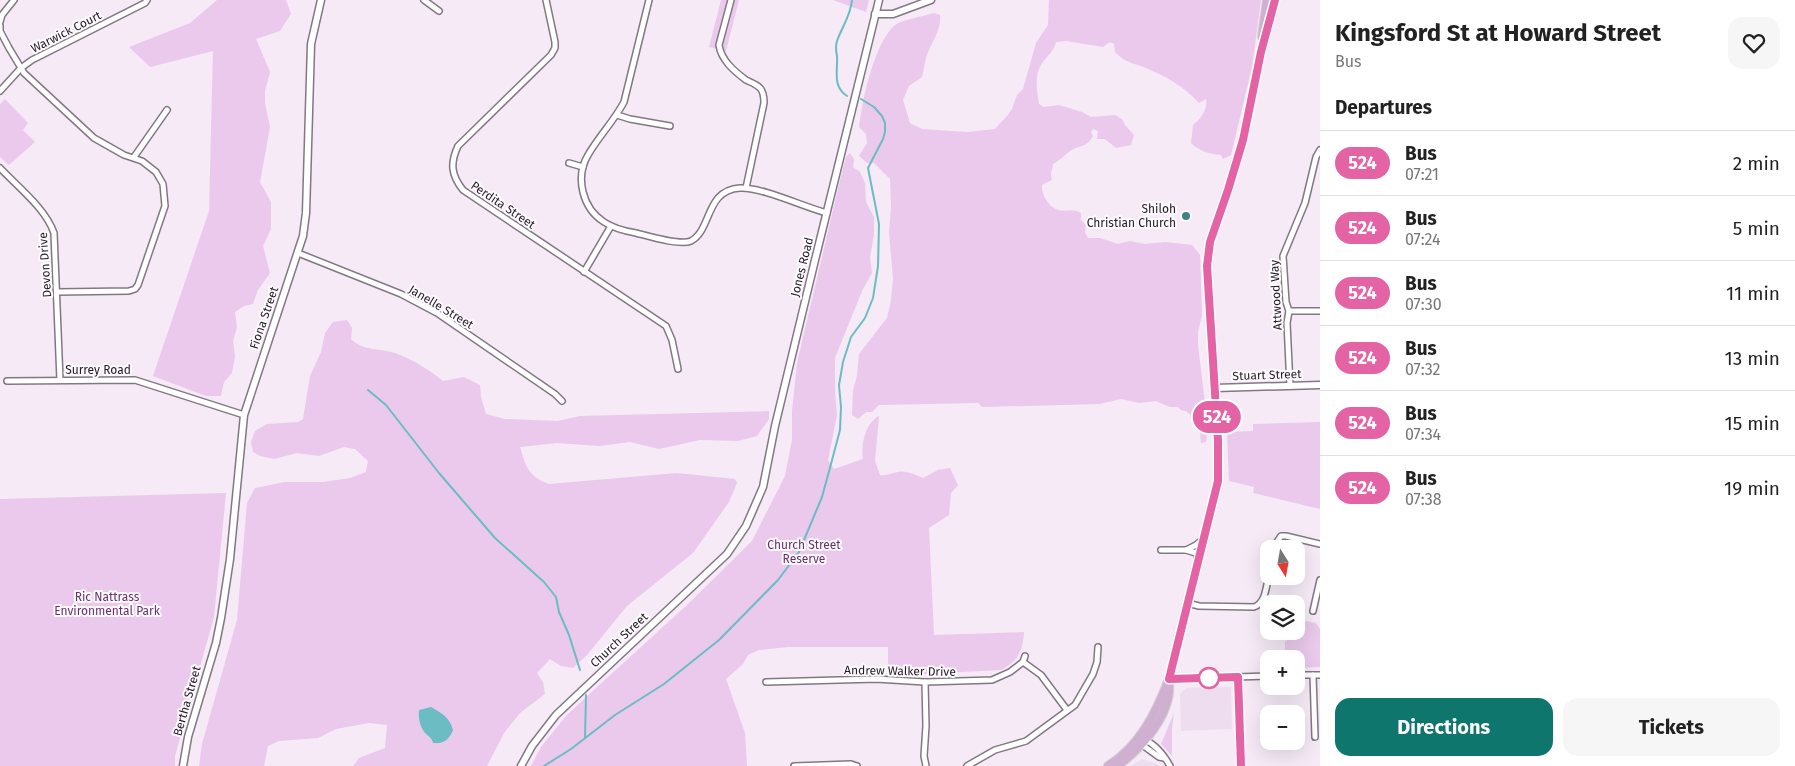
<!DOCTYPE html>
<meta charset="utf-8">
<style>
body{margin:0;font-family:"Fira Sans",sans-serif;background:#f6f6f6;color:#222;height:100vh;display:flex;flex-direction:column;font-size:19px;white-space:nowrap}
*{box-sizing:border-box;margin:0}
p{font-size:16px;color:#767676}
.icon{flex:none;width:28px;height:28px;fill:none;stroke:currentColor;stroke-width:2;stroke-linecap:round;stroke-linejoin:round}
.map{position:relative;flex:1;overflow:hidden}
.drawer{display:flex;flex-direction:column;background:#fff;width:475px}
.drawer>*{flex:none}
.badge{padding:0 10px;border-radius:16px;font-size:18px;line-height:32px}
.needle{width:32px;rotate:169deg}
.controls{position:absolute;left:1260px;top:540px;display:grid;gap:10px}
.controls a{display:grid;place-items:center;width:45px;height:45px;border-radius:10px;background:#fff;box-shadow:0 5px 20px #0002;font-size:25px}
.map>.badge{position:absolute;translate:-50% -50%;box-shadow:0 0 0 2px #fff}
h2{padding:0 15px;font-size:19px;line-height:45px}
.round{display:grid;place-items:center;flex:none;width:52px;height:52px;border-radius:15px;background:#f6f6f6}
.head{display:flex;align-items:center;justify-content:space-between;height:85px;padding:0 15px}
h1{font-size:24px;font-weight:700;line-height:38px}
.cta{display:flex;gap:10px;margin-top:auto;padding:10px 15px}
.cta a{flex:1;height:58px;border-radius:15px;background:#0f766e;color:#fff;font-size:20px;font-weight:700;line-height:58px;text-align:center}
.cta a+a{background:#f6f6f6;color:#222}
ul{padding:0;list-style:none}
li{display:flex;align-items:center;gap:15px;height:65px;padding:0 15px;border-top:1px solid #e0e0e0}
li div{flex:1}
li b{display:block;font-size:19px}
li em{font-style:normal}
li .badge{min-width:55px;font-weight:700;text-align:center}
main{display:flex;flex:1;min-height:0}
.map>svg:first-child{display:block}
.built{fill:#eeddef}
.green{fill:#eac9ec;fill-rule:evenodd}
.water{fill:#6bbdc3}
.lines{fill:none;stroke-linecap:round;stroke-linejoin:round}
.stream{stroke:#6bbdc3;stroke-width:2}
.minor-casing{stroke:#827883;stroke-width:8}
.tertiary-casing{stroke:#827883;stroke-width:9}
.primary-casing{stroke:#d2d2d2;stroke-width:10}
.minor{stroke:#fff;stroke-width:5}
.tertiary{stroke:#fff;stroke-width:6}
.primary{stroke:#d0b0d1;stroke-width:8}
.line-casing{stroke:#fff;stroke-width:11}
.line{stroke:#e463a4;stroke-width:8}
.poi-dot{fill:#3b8388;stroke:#fefaff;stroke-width:2}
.stop-dot{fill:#fff;stroke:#e463a4;stroke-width:2.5}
.labels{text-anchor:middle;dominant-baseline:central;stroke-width:4;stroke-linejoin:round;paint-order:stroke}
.street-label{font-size:12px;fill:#201c20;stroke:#fefaff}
.poi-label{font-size:12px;fill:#201c20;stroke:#fefaff;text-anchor:end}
.park-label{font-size:12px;fill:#67326b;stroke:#fefaff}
</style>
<main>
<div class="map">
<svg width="1320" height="766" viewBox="0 0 1320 766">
<rect width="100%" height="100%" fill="#f5eaf6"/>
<g class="built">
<polygon points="1231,687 1232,729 1181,731 1180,694 1186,688"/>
<polygon points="1142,759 1157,764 1158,766 1131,766"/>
</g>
<g class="green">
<polygon points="217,0 286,0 291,14 280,31 256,39 270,72 265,91 265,103 270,127 260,182 271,202 271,229 263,246 270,273 258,290 253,304 244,306 235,312 237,327 233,341 235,357 232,373 224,382 221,396 206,396 153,376 209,211 213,51 150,67 129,47 190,23"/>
<polygon points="721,0 739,0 726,51 709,47"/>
<polygon points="833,0 869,0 866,12"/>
<path d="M1049,0H1261L1252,67L1231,155L1223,159L1221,155C1209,154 1199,151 1191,143L1193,125C1201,119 1208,109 1206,99L1199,103C1185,87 1165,76 1146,68C1133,63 1124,62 1115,52L1114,44L1110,42L1103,47L1066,41L1056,42C1054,52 1046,56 1041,65C1034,76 1037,92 1039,104L1044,107L1059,105L1082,112L1091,117L1115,115L1122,119L1125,125L1134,135L1131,145L1116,148L1105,139H1097L1098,131L1093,129L1091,132L1093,136C1087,148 1079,145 1070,151C1064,156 1060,160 1053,164L1051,174L1052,180L1042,185C1041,194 1048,206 1056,209C1064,213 1074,208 1081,213V220L1086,225L1085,232L1088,238H1100L1118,244L1130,241L1145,244L1165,242L1192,245L1200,255L1202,315L1198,332V345L1208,428L1206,442L1201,443C1200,426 1199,422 1186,411L1181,410L1178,407H1170L1156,401L1139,403L1121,399L1100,404L982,407L978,403L879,405L872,412H866L858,419L852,415L853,391L857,375L859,354L887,318L891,300L893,279L889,232L891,207L890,179L874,163H867L859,156L867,143L866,134L859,127C862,101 874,44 894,26C900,20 925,16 934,13L940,15C942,27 933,41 928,52C925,59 924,69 922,77L909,86L903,100L910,123L922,129L967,132L995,129L1007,116L1012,109L1017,95L1023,89L1036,43L1048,25Z"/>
<polygon points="5,99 28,123 23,130 35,142 9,165 0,157 0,104"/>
<path d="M850,153L854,159L853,167L860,172L865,183L866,202L874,217V235L870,257L872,273L862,291L835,358V392L837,415L828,460L834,469L863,459C861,445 865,423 879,416L875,461L880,475C887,476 891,473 898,472C906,470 916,475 923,478L938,470L950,468L958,485L951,493L949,515L929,528L934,635L1024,632C1023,650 1018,662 1001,670L923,674L888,671V647H788L759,650L748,655L743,664L726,679L745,733L747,766H531L541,747L566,716L596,688L686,606L752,541L785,476L792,440V411L797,363L841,176L846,157Z"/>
<path d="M347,320L352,328L351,339C362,351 380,348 395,353C414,360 428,369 443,381L464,377L480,385L481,397L486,414L505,419L558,421L580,416L769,411V419L757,436L738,441L700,440L659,449L630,442L599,446L557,443L520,447C526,467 528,476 549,484L677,473L735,479L737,483L729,502L693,553L627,606L587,655L573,668L561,666L550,659L537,673L543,682L545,694L520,713L504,733L487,766H353L359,758L385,748L387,725L369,723L336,729L318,738L279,741L268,746L264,766H199L202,744L237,620L247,503L255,488L285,482H323L350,478L366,472L368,461L355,449L344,447L319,456L297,453L274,459L260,456L253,452L251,442L255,431L267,424L298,422L303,419L310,376L321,352L325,333L333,322ZM419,714L438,744C424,732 423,732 419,714Z"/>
<polygon points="1320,422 1320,509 1253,493 1254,487 1229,481 1227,432 1253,431 1253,424"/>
<polygon points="226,493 214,617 175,756 175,766 0,766 0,499"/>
<polygon points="1306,621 1316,623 1320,629 1320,667 1296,668 1296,659 1285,659 1285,642"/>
<polygon points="1174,713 1172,728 1172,756 1161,744"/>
</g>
<path class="water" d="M431,707C442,713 450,718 453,730C449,740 444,744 433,743C432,738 429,737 425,733C420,727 418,718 419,710Z"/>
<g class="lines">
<g class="stream">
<path d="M847,96C832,86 838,71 837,56C836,50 835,47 837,41C842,27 851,15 852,0"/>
<polyline points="368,390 386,405 439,473 495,538 544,582 556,597 559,612 569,635 580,670"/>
<polyline points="585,738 586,695"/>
<polyline points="544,766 571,749 615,715 664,684 719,640 778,580 799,552 822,497 831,464 840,430 841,407 839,385 843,362 851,337 865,318 873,298 878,266 879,224 868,168 883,139 885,132 885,123 882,116 874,107 861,99"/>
</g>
<defs>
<g id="minor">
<polyline points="424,0 439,11"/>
<path d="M546,0L555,42V48L551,55L458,146C450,163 451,175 463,190L666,326L672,340L678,369"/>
<path d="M649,0L624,102C614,121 599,136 588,155C575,177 582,208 604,222C613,228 624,231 636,233C648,236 680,246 691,241C712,230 705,190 740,188C762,187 804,207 827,213"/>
<path d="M731,0L719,45C721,60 734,71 746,80C750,82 756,84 760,88C764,92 764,98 764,103L746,188"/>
<polyline points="0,22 2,15 14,0"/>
<polyline points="0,26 0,31 9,48 24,73 94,138 124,155 142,161 156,172 163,184 165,206 138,285 135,289 129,291 57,292"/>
<polyline points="0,91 21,68 32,60 145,3 147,0"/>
<polyline points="617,115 630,119 670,126"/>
<polyline points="134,157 167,110"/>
<polyline points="569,163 583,167"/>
<path d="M0,168C18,187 46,209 54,233L60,380"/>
<polyline points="298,253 401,294 437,313 555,394 562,401"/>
<polyline points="584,272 611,226"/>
<polyline points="1289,311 1320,311"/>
<polyline points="7,381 135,380 244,415"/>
<polyline points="1290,386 1287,323 1289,311 1286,302 1283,256 1305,203 1316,157 1320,150"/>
<polyline points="1275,549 1277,542 1281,536 1286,536 1320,544"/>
<polyline points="1161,550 1186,550"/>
<polyline points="1198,560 1196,553 1186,550 1196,545 1202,540"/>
<path d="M1187,603L1199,606L1254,607C1266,603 1266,586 1269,575"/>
<polyline points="1313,611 1320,580"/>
<polyline points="1023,662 1041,675 1067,710"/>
<polyline points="1296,675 1320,675"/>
<polyline points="1313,675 1315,737"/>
<polyline points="1238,677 1241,766"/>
<polyline points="1169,679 1269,676"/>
<polyline points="766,682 876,679 925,682 992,680 1010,672 1023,662 1025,656"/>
<polyline points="925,682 926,726 924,756 926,766"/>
<path d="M1143,739C1155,744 1164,755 1170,766"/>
<polyline points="1140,742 1141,744 1159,757 1164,758"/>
<polyline points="794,766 851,764 857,766"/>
<polyline points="967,766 995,750 1026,741 1075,705 1093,674 1097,662 1098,647"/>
</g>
<g id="tertiary">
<polyline points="875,14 893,14 931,0"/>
<polyline points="1215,388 1320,385"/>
<polyline points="183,766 188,737 216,643 221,618 230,559 244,415 303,236 306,213 311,44 321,0"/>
<polyline points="521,766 532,746 556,715 727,554 746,526 763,487 775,426 815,260 879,0"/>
</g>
<g id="primary">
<polyline points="1262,37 1267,0"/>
<path d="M1108,766C1140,746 1156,713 1169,679L1218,481V441L1207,266L1210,242L1228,190L1243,139L1261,52L1275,0"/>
<path d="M1117,766C1141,749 1172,714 1169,683"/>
</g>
</defs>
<use href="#minor" class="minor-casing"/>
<use href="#tertiary" class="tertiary-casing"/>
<use href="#primary" class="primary-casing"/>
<use href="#minor" class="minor"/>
<use href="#tertiary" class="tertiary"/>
<use href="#primary" class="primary"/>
</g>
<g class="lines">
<defs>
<polyline id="line" points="1241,766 1238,677 1169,679 1218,481 1218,441 1207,266 1210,242 1228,190 1243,140 1261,52 1275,0"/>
</defs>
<use href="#line" class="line-casing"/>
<use href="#line" class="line"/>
</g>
<circle class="poi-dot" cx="1186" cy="216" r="5"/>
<circle class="stop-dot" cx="1209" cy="678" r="10"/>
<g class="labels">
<g class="street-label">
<text transform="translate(66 32) rotate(-27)">Warwick Court</text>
<text transform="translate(503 205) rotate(34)">Perdita Street</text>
<text transform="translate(45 265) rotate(-94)">Devon Drive</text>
<text transform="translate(802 267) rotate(-76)">Jones Road</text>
<text transform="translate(1276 295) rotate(-93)">Attwood Way</text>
<text transform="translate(441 307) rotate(31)">Janelle Street</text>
<text transform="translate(264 318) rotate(-71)">Fiona Street</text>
<text x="98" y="370">Surrey Road</text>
<text transform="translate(1267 375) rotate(-2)">Stuart Street</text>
<text transform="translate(619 640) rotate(-43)">Church Street</text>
<text transform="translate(900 671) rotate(1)">Andrew Walker Drive</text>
<text transform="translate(187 701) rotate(-74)">Bertha Street</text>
</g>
<g class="poi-label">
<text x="1176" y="209">Shiloh<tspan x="1176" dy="14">Christian Church</tspan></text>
</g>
<g class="park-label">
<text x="804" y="545">Church Street<tspan x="804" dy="14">Reserve</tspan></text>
<text x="107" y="597">Ric Nattrass<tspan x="107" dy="14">Environmental Park</tspan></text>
</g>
</g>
</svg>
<div class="controls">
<a><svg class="needle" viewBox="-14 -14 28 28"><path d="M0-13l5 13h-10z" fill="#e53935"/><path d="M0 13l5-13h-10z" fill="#767676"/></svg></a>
<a><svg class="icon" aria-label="layers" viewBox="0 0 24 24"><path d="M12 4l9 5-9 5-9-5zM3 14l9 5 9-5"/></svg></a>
<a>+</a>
<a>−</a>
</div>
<b class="badge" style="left:1217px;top:417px;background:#e463a4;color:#fff">524</b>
</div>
<section class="drawer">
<div class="head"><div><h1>Kingsford St at Howard Street</h1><p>Bus</p></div><a class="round"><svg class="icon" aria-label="heart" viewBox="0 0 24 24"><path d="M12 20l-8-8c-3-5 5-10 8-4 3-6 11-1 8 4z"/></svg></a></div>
<h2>Departures</h2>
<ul>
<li><span class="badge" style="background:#e463a4;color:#fff">524</span><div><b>Bus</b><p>07:21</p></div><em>2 min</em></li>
<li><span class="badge" style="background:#e463a4;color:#fff">524</span><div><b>Bus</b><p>07:24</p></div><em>5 min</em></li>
<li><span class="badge" style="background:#e463a4;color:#fff">524</span><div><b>Bus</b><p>07:30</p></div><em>11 min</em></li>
<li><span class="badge" style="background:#e463a4;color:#fff">524</span><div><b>Bus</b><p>07:32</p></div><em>13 min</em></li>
<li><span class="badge" style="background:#e463a4;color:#fff">524</span><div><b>Bus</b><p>07:34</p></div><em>15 min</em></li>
<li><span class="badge" style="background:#e463a4;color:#fff">524</span><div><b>Bus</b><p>07:38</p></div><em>19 min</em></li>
</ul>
<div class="cta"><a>Directions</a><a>Tickets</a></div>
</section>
</main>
